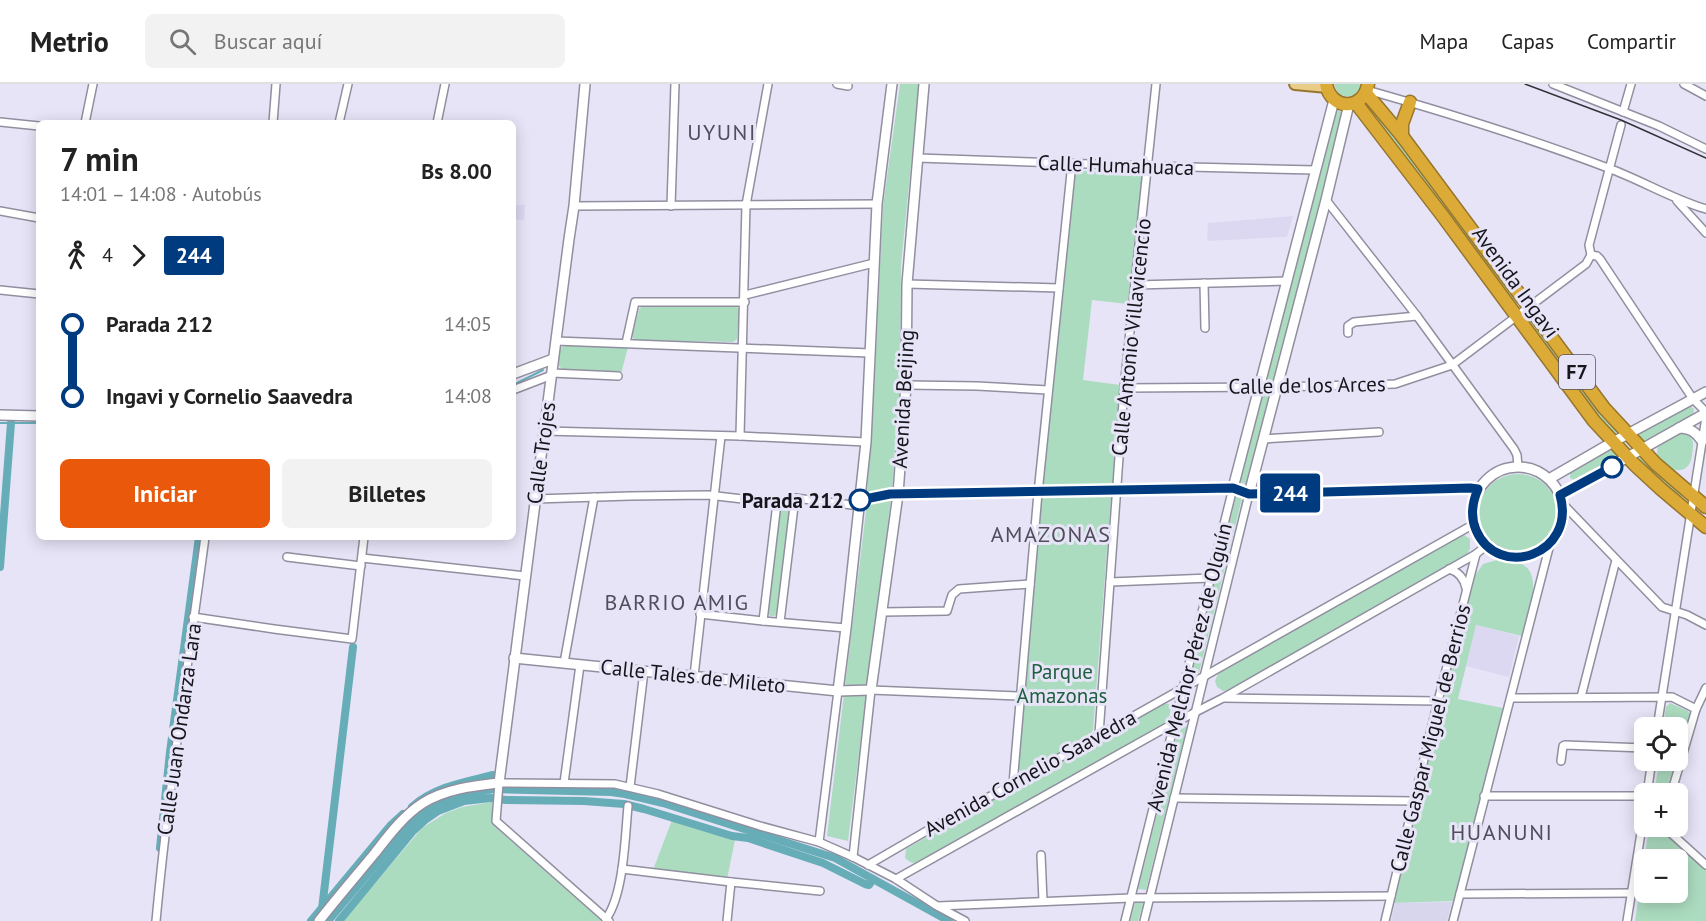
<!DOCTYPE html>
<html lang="es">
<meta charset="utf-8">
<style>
body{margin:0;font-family:"PT Sans",sans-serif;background:#f2f2f2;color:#222;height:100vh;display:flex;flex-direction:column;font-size:22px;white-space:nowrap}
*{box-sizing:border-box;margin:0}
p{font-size:20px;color:#767676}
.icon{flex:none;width:33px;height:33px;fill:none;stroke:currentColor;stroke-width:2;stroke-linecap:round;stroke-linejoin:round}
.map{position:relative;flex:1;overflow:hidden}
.side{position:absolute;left:36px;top:36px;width:480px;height:420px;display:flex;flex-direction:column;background:#fff;border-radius:9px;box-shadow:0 3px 15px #0003}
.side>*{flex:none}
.badge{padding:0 12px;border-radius:4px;font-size:21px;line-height:39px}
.fabs{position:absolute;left:1634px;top:633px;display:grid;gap:12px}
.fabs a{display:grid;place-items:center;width:54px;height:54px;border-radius:9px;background:#fff;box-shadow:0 3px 15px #0003;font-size:30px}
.map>.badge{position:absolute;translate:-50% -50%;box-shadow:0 0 0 3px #fff}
.legs{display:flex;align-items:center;gap:9px;height:66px;padding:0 24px;font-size:20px}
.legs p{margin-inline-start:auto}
.summary{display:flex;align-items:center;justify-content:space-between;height:102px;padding:0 24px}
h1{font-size:33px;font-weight:700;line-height:45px}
.cta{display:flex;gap:12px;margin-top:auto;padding:12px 24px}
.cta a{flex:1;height:69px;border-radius:9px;background:#ea580c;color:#fff;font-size:24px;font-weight:700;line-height:69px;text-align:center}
.cta a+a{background:#f2f2f2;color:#222}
ul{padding:0 24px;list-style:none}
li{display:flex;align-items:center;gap:21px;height:72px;font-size:22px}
li i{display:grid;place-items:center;width:9px;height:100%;margin:0 8px;background:currentColor}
li i::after{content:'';width:15px;height:15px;margin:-8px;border:4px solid;border-radius:50%;background:#fff}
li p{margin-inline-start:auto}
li:first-child i{background:linear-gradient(#0000 50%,currentColor 0)}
li:last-child i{background:linear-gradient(currentColor 50%,#0000 0)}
header{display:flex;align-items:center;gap:36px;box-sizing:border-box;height:84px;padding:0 30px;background:#fff;border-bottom:2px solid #e0e0e0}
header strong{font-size:28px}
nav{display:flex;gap:33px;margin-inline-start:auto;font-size:21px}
.search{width:420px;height:54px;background:#f2f2f2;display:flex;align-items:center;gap:15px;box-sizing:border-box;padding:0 21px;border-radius:9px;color:#767676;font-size:22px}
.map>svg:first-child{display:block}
.built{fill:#dcd8f2}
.education{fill:#d8d6ec}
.green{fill:#acdcc0}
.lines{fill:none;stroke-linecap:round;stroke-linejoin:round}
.stream{stroke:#67adb7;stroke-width:2}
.canal{stroke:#67adb7;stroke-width:8}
.street-casing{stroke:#918f9f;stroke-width:10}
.secondary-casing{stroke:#918f9f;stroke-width:12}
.primary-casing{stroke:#96762d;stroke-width:14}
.highway-casing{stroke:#96762d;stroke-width:15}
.street{stroke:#fff;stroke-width:7}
.secondary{stroke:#fff;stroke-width:9}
.primary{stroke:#e9cc87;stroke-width:10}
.highway{stroke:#dbaa37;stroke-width:12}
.tram{stroke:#323038;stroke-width:1.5}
.line-1-casing{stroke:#fff;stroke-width:14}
.line-1{stroke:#003b80;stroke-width:9}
.stop-1-dot{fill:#fff;stroke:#003b80;stroke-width:3}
.labels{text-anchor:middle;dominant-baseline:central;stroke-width:6;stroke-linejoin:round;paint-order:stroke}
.shield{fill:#e7e4f7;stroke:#55535d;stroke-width:1.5}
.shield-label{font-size:20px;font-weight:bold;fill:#16151b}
.street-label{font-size:21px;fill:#16151b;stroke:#e7e4f7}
.stop-label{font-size:21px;font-weight:bold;fill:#16151b;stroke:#e7e4f7;text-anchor:end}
.park-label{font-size:21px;fill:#205f40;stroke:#e7e4f7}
.neighbourhood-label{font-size:22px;letter-spacing:1.5px;fill:#504d5c;stroke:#e7e4f7}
</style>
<header>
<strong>Metrio</strong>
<div class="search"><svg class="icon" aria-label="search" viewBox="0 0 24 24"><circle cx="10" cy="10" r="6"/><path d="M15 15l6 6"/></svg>Buscar aquí</div>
<nav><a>Mapa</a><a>Capas</a><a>Compartir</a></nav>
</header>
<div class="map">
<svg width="1706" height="837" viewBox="0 0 1706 837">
<rect width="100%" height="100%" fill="#e7e4f7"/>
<g class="built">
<polygon points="513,121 525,121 524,136 513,135"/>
<polygon points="1293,132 1287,153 1207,157 1208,139"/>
<polygon points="1476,541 1519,552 1509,593 1466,582"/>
</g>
<polygon class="education" points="1452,818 1447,837 1391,837 1395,819"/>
<g class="green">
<polygon points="900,0 919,0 901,181 900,301 892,406 867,409 873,330 883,122"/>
<path d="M1334,0H1361C1358,12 1348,16 1338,9Z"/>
<polygon points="1371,18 1519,218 1516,221 1384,45 1362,23"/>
<polygon points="1336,25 1345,30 1336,55 1274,296 1267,295"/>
<polygon points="1080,87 1135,88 1140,89 1142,91 1128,220 1092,216 1083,296 1120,301 1113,400 1110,402 1044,404 1042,402 1074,91"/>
<polygon points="644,221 736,221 739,226 737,255 733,258 637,256 634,255 632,252 639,225"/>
<polygon points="1529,231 1617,347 1616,349 1613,350 1595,329 1525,235"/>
<path d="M564,261H568L628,263L621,290L564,287L559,282C558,275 558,266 564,261Z"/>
<polygon points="1271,307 1246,400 1239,398 1263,308"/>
<polygon points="1690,322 1694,325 1693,331 1646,358 1642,357 1639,354 1640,348"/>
<path d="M1680,348L1689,350C1695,358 1693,363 1692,372C1687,403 1646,376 1660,360C1664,355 1674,351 1680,348Z"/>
<polygon points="1608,366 1614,367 1616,370 1615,375 1576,397 1570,394 1570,387"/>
<polygon points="1640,374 1644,374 1681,409 1682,413 1680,414 1639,377"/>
<circle cx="1518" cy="430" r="40"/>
<polygon points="1108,410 1111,414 1093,646 1089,652 1022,690 1018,683 1041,416 1043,413"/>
<polygon points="1236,413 1242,414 1199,589 1192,594 1190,591"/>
<path d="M891,414L848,757L827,752L866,427C870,416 880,416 891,414Z"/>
<polygon points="785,424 791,429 778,530 774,532 770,532 767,527 778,430 781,425"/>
<polygon points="1461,451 1464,451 1470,455 1470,465 1467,470 1230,606 1223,607 1217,603 1215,597 1218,590"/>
<path d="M1497,476C1505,477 1518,477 1525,482C1543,495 1526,535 1522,552L1476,541L1458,615L1503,624L1455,817L1392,819L1474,493L1483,480Z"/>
<path d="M1163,619L1169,620C1172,627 1170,631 1166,638L917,780L910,778L905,774L906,765Z"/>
<polygon points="1670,619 1688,627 1690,630 1677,673 1677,644 1663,643 1666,623"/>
<polygon points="1187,642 1146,806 1138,805 1178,646"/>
<polygon points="1659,677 1676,677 1667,704 1661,708 1657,707 1655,704"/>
<polygon points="492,718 492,740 570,809 604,837 343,837 422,744 446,729 462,723"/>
<polygon points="672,736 735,756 727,795 653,786"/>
<polygon points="1655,745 1662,747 1706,786 1706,837 1635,837 1644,776 1644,808 1677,808 1677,776 1644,775 1648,750"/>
<polygon points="1135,819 1143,819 1138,837 1130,837"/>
</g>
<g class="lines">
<g class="stream">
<polyline points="513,301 543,286"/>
<polyline points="0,339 39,339"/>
</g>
<g class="canal">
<polyline points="0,483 11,339"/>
<path d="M412,723C434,703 465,698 493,691"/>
<polyline points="160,764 170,668 199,453"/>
<polyline points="322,825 353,563"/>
<polyline points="311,837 390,742 403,730"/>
<polyline points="328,837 407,743 420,730 451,714 493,705 611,708 625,710 663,719 835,774 949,837"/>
<polyline points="339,837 413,747 425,736 438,727 464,717 491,714 506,716 584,717 624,720 644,725 732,752 748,754 823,779 865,800 869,801 873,795"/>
</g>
<defs>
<g id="street">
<polyline points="837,0 848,2"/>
<polyline points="1553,0 1659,42 1706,65"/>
<polyline points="1684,0 1706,12"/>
<path d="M1367,6C1448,29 1529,54 1608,84C1641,96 1672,115 1706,125"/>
<polyline points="1623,28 1631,0"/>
<polyline points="0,38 39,42"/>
<polyline points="85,39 93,0"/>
<polyline points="273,39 276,0"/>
<polyline points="339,39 348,0"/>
<polyline points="437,39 445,0"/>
<polyline points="918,74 1148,82 1315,86"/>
<polyline points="1326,116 1417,232 1514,365 1517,371 1518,383"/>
<polyline points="1677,117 1706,149"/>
<polyline points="574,122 877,120"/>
<polyline points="671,122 675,0"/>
<polyline points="0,127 39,134"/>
<polyline points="1591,171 1597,172 1600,175 1693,315 1706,328"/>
<polyline points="1591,171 1589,161 1621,41"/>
<polyline points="1204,199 1205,244"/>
<polyline points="907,200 1059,204"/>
<polyline points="1135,201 1287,197"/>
<polyline points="0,206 39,210"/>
<polyline points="745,211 874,179"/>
<polyline points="1348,249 1348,242 1354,238 1417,232"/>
<polyline points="556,257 870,269"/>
<polyline points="626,259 635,218 745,218"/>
<polyline points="552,289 618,292"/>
<polyline points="906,301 977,302 1048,306"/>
<polyline points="1124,304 1277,303 1395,300 1452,281 1586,180 1591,171"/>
<polyline points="513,306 552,291"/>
<polyline points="545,347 740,352 866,358"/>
<polyline points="740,352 746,121 768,0"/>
<polyline points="1263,355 1379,348"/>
<polyline points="535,415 630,412 708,411 777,419 795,414 860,422"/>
<polyline points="1562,419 1662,523 1687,531 1706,541"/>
<polyline points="287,473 361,482"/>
<polyline points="362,474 525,492"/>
<path d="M1449,485C1459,488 1464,494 1466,504"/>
<polyline points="1110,498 1210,494"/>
<polyline points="883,528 947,527 952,511 959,505 1030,500"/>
<polyline points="700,530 763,537 846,544"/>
<polyline points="193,533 274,545 352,555 364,453"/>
<polyline points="763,537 777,419"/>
<polyline points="780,538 795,414"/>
<polyline points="564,579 594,413"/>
<polyline points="694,592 721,352"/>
<polyline points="1581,613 1616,476"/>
<polyline points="1224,614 1438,617"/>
<polyline points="1511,614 1672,613 1696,625"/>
<polyline points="1657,644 1706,333"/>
<polyline points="1099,650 1124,304 1156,0"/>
<polyline points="1561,677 1563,662 1565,661 1644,664"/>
<polyline points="564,699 580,581"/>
<polyline points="1013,700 1038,409 1072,79"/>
<polyline points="630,703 644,587"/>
<polyline points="1647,710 1652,676"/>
<polyline points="1671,710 1696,625 1706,604"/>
<polyline points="1484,712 1644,712"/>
<polyline points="1174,714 1415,717"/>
<polyline points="1663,742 1706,781"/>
<polyline points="819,758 838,607"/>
<polyline points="1041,771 1043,817"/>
<polyline points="853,773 871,606 1020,612"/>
<polyline points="868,781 935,742 1013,700 1474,440"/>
<polyline points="622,785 731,798 820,807"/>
<polyline points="896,795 1176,638 1223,614 1476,470 1487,461"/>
<polyline points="1460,810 1631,809"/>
<polyline points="938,822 1131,814 1391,812"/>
<path d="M606,835C624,810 625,753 628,722"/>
<path d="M156,837C168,708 188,581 205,453"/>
<polyline points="609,837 496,737 499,699 615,700 658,710 760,742 819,758 853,773 896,795 937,822 965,837"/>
<polyline points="727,837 731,798"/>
<polyline points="1125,837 1233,404"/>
<polyline points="1144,837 1249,410"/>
<polyline points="1385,837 1438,617 1476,470"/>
<polyline points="1453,837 1550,460"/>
<polyline points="1627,837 1644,730"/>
</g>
<g id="secondary">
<polyline points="513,290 553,275"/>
<polyline points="0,331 39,332"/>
<path d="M1679,344C1690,344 1696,348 1702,357"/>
<circle cx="1518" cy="428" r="45"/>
<polyline points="1549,395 1613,358 1706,308"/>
<polyline points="1233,404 1334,16"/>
<polyline points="1249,410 1326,116 1349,20"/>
<polyline points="1560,411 1706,329"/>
<polyline points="860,415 890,410 1233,404 1249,410 1470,404 1478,406"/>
<polyline points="514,574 838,607 871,606 898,410 906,301 907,200 924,0"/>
<polyline points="838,607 846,544 866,358 877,120 892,0"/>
<path d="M319,837C337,814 356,792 375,769C389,751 404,731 423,719C446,705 473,702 499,699L569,155L574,122L585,0"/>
</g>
<polyline id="primary" points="1295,0 1327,3"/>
<g id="highway">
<path d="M1326,0C1331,27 1364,27 1368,0"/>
<polyline points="1366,9 1402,52 1604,324 1656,380 1706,423"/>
<polyline points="1356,19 1442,131 1594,337 1634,380 1661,405 1706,443"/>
<polyline points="1402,52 1402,40 1410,18"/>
</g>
</defs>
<use href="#street" class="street-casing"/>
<use href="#secondary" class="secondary-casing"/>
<use href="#primary" class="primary-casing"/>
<use href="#highway" class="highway-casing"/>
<use href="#street" class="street"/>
<use href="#secondary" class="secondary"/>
<use href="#primary" class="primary"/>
<use href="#highway" class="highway"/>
<polyline class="tram" points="1525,0 1621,36 1706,74"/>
</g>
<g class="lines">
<defs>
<path id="line-1" d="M860,416L890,410L1233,404L1249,410L1470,404L1478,405C1472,419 1470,432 1476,446C1498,497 1577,471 1560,411L1612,383"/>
</defs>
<use href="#line-1" class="line-1-casing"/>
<use href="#line-1" class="line-1"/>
</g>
<g class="stop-1-dot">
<circle cx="1612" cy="383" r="10"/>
<circle cx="860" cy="416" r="10"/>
</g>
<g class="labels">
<rect class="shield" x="1559" y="271" width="36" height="34" rx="4.5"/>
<g class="shield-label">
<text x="1577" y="288">F7</text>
</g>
<g class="street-label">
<text transform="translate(1116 81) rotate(2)">Calle Humahuaca</text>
<text transform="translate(1516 198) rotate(54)">Avenida Ingavi</text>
<text transform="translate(1131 253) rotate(-84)">Calle Antonio Villavicencio</text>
<text transform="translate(1307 301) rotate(-1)">Calle de los Arces</text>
<text transform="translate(903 315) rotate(-87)">Avenida Beijing</text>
<text transform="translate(541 369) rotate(-82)">Calle Trojes</text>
<text transform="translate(1189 583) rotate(-76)">Avenida Melchor Pérez de Olguín</text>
<text transform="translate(693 592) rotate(6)">Calle Tales de Mileto</text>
<text transform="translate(179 645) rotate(-82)">Calle Juan Ondarza Lara</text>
<text transform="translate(1430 654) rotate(-76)">Calle Gaspar Miguel de Berrios</text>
<text transform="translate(1030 689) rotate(-29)">Avenida Cornelio Saavedra</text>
</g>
<g class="stop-label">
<text x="844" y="416">Parada 212</text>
</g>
<g class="park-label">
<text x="1062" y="587">Parque<tspan x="1062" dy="24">Amazonas</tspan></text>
</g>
<g class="neighbourhood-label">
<text x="722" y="48">UYUNI</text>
<text x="1051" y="450">AMAZONAS</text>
<text x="677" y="518">BARRIO AMIG</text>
<text x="1502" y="748">HUANUNI</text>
</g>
</g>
</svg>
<div class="fabs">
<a><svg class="icon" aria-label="locate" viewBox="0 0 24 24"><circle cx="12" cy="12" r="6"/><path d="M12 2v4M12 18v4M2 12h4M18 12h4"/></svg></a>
<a>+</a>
<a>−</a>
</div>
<b class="badge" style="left:1290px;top:409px;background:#003b80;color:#fff">244</b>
<section class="side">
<div class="summary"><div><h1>7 min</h1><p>14:01 – 14:08 · Autobús</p></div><b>Bs 8.00</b></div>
<div class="legs"><svg class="icon" aria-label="walk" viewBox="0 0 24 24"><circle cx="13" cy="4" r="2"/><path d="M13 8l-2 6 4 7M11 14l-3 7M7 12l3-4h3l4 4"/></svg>4<svg class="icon" aria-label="forward" viewBox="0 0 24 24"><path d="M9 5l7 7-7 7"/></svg><b class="badge" style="background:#003b80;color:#fff">244</b></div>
<ul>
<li><i style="color:#003b80"></i><b>Parada 212</b><p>14:05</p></li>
<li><i style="color:#003b80"></i><b>Ingavi y Cornelio Saavedra</b><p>14:08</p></li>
</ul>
<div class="cta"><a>Iniciar</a><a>Billetes</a></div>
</section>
</div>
